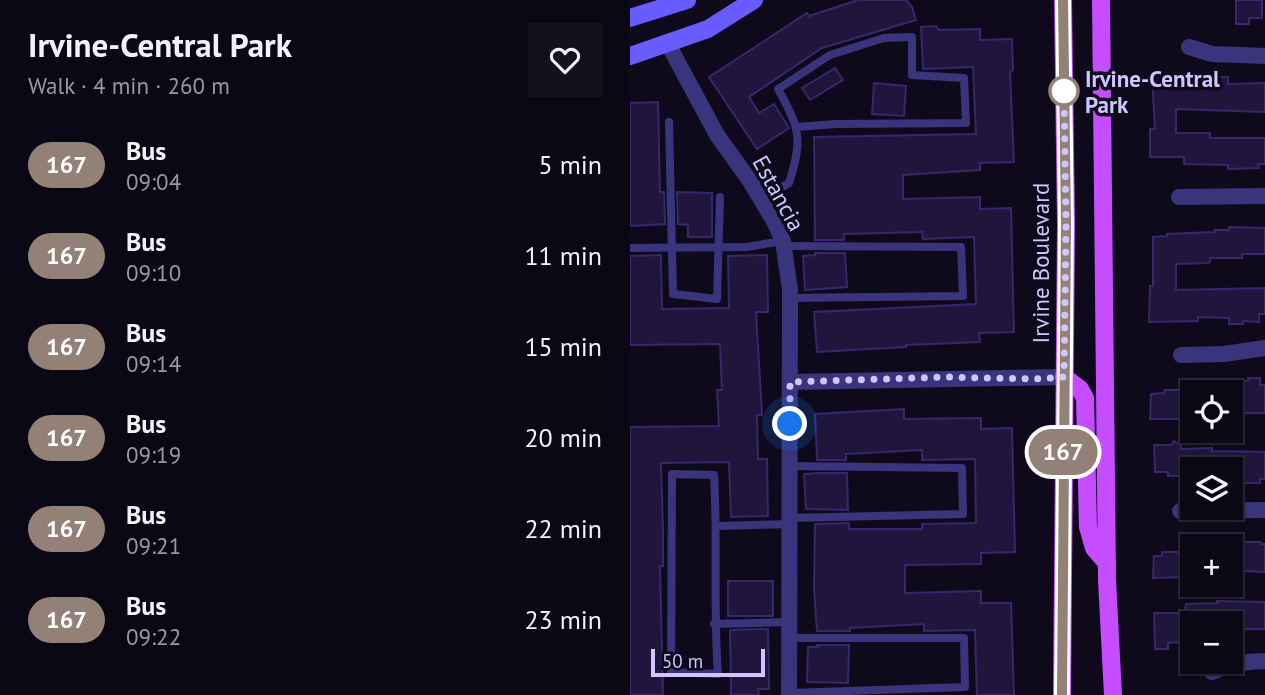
<!DOCTYPE html>
<meta charset="utf-8">
<style>
body{margin:0;font-family:"PT Sans",sans-serif;background:#13111e;color:#f1f3f6;height:100vh;display:flex;flex-direction:column;font-size:26px;white-space:nowrap}
*{box-sizing:border-box;margin:0}
p{font-size:23px;color:#999aa0}
.icon{flex:none;width:38px;height:38px;fill:none;stroke:currentColor;stroke-width:2;stroke-linecap:round;stroke-linejoin:round}
.map{position:relative;flex:1;overflow:hidden}
.panel{display:flex;flex-direction:column;background:#0a0815;width:630px}
.panel>*{flex:none}
.badge{padding:0 14px;border-radius:23px;font-size:24px;line-height:46px}
.tools{position:absolute;left:550px;top:380px;display:grid;gap:14px}
.tools a{display:grid;place-items:center;width:63px;height:63px;border-radius:0px;background:#0a0815;box-shadow:0 2px 5px #0004,0 0 0 2px #2a2934;font-size:35px}
.scale{position:absolute;left:21px;bottom:18px;width:114px;box-sizing:border-box;padding-left:7px;border:4px solid #cfc5ff;border-top:0;font-size:19px;line-height:24px;white-space:nowrap;color:#cfc5ff;-webkit-text-stroke:5px #0e0a1c;paint-order:stroke}
.you{position:absolute;width:35px;height:35px;margin:-18px;border:5px solid #fff;border-radius:50%;background:#1a73e8;box-shadow:0 0 0 10px #1a73e833}
.map>.badge{position:absolute;translate:-50% -50%;box-shadow:0 0 0 4px #fff}
.round{display:grid;place-items:center;flex:none;width:74px;height:74px;border-radius:0px;background:#13111e}
.overview{display:flex;align-items:center;justify-content:space-between;height:119px;padding:0 28px}
h1{font-size:33px;font-weight:700;line-height:52px}
ul{padding:0;list-style:none}
li{display:flex;align-items:center;gap:21px;height:91px;padding:0 28px}
li div{flex:1}
li b{display:block;font-size:26px}
li em{font-style:normal}
li .badge{min-width:77px;font-weight:700;text-align:center}
main{display:flex;flex:1;min-height:0}
.map>svg:first-child{display:block}
.building{fill:#20163d;stroke:#38276a;stroke-width:2}
.lines{fill:none;stroke-linecap:round;stroke-linejoin:round}
.lane{stroke:#3a347d;stroke-width:8}
.street{stroke:#3a347d;stroke-width:16}
.secondary{stroke:#695cff;stroke-width:18}
.primary{stroke:#c64cff;stroke-width:18}
.line-casing{stroke:#fff;stroke-width:16}
.line{stroke:#938177;stroke-width:10}
.walk{stroke:#cfc5ff;stroke-width:7;stroke-dasharray:0 12.6}
.stop-dot{fill:#fff;stroke:#938177;stroke-width:3.5}
.labels{text-anchor:middle;dominant-baseline:central;stroke-width:7;stroke-linejoin:round;paint-order:stroke}
.stop-label{font-size:23px;font-weight:bold;fill:#cfc5ff;stroke:#0e0a1c;text-anchor:start}
.street-label{font-size:23px;fill:#cfc5ff;stroke:#0e0a1c}
</style>
<main>
<section class="panel">
<div class="overview"><div><h1>Irvine-Central Park</h1><p>Walk · 4 min · 260 m</p></div><a class="round"><svg class="icon" aria-label="heart" viewBox="0 0 24 24"><path d="M12 20l-8-8c-3-5 5-10 8-4 3-6 11-1 8 4z"/></svg></a></div>
<ul>
<li><span class="badge" style="background:#938177;color:#fff">167</span><div><b>Bus</b><p>09:04</p></div><em>5 min</em></li>
<li><span class="badge" style="background:#938177;color:#fff">167</span><div><b>Bus</b><p>09:10</p></div><em>11 min</em></li>
<li><span class="badge" style="background:#938177;color:#fff">167</span><div><b>Bus</b><p>09:14</p></div><em>15 min</em></li>
<li><span class="badge" style="background:#938177;color:#fff">167</span><div><b>Bus</b><p>09:19</p></div><em>20 min</em></li>
<li><span class="badge" style="background:#938177;color:#fff">167</span><div><b>Bus</b><p>09:21</p></div><em>22 min</em></li>
<li><span class="badge" style="background:#938177;color:#fff">167</span><div><b>Bus</b><p>09:22</p></div><em>23 min</em></li>
</ul>
</section>
<div class="map">
<svg width="635" height="695" viewBox="0 0 635 695">
<rect width="100%" height="100%" fill="#0e0a1c"/>
<g class="building">
<polygon points="228,0 276,0 282,7 286,20 192,48 119,97 129,113 144,104 159,128 127,149 79,77 177,13 179,16"/>
<polygon points="606,0 632,0 632,18 619,18 619,24 606,24"/>
<polygon points="306,26 309,30 350,29 350,40 382,39 383,70 380,73 384,162 350,163 350,170 273,175 273,199 350,197 350,209 381,208 384,332 349,333 350,342 276,345 276,347 187,352 184,312 346,304 344,237 293,239 292,232 214,234 214,240 185,240 184,137 346,134 343,67 293,69 291,27"/>
<polygon points="205,68 213,80 180,100 172,88"/>
<polygon points="522,77 535,77 535,80 548,80 548,82 586,83 586,77 598,77 598,84 635,83 635,112 546,109 546,133 580,133 580,138 635,138 635,164 628,164 629,168 598,169 598,165 554,164 554,157 520,157 520,129 525,129"/>
<polygon points="244,83 276,86 274,116 242,114"/>
<polygon points="28,102 30,192 34,192 35,224 0,226 0,103"/>
<polygon points="47,192 82,193 82,237 58,237 58,225 48,224"/>
<polygon points="599,227 635,228 635,254 612,254 612,258 580,258 580,262 578,263 546,264 546,290 635,288 635,314 629,314 629,322 613,321 613,324 599,324 599,318 568,317 568,321 519,322 520,286 523,286 523,237 537,236 537,234 585,232 585,230 599,230"/>
<polygon points="185,253 215,253 217,287 175,290 173,256 185,255"/>
<polygon points="31,255 32,309 99,308 98,256 137,255 138,312 126,312 132,415 127,415 128,459 137,459 138,516 101,517 99,462 31,463 33,531 33,566 30,566 33,695 0,695 0,427 89,426 87,390 92,390 90,344 0,345 0,256"/>
<polygon points="618,378 630,378 630,385 635,385 635,413 600,413 601,381 618,381"/>
<polygon points="535,390 562,390 562,419 520,419 521,394 534,393"/>
<polygon points="274,409 274,419 351,418 351,429 382,428 385,552 351,553 351,564 275,565 275,593 351,591 351,603 381,603 384,695 347,695 345,630 294,631 294,624 220,628 220,631 187,631 184,588 185,524 219,523 219,529 292,529 292,524 346,523 345,459 292,460 292,450 216,454 216,460 187,460 185,414"/>
<polygon points="544,441 551,446 551,449 582,448 582,451 635,452 635,479 630,479 630,483 613,483 613,486 600,487 600,469 562,469 562,475 551,476 538,476 538,472 525,472 524,445 541,445"/>
<polygon points="188,473 217,473 218,510 176,509 174,474"/>
<polygon points="601,542 631,542 632,544 635,544 635,572 600,570"/>
<polygon points="532,552 562,552 562,577 523,578 524,556 532,556"/>
<rect x="98" y="581" width="45" height="35"/>
<polygon points="587,601 635,602 635,629 600,629 600,623 562,623 562,631 550,631 551,642 538,643 538,649 525,649 524,613 554,613 556,604 587,603"/>
<polygon points="138,629 139,689 128,689 129,695 101,695 100,630"/>
<polygon points="187,645 219,645 218,683 177,682 178,647 188,647"/>
</g>
<g class="lines">
<g class="lane">
<polyline points="39,122 43,294 87,299 90,197"/>
<path d="M131,200L159,183C173,140 170,128 148,89L200,55L254,38L282,37V75L334,78L336,123L206,124L166,127"/>
<polyline points="153,246 331,247 333,296 160,298"/>
<polyline points="0,248 116,247 153,241"/>
<path d="M42,474L84,475C88,542 83,607 88,674L41,672Z"/>
<polyline points="160,518 333,514 332,468 160,466"/>
<polyline points="87,526 160,524"/>
<polyline points="84,624 159,622"/>
<polyline points="159,693 335,687 334,638 159,638"/>
</g>
<g class="street">
<polyline points="38,44 87,135 120,181 145,223 153,241 160,290 159,695"/>
<polyline points="559,47 582,54 635,56"/>
<polyline points="549,197 635,196"/>
<polyline points="551,355 594,354 635,348"/>
<polyline points="160,382 434,377"/>
<polyline points="550,511 635,510"/>
<path d="M582,672C599,664 616,661 635,661"/>
</g>
<g class="secondary">
<polyline points="0,18 57,0"/>
<polyline points="0,56 78,29 124,0"/>
</g>
<g class="primary">
<polyline points="471,0 477,580 483,695"/>
<polyline points="434,377 450,389 455,398 458,527 464,548 477,563"/>
<polyline points="432,695 436,224 433,0"/>
</g>
</g>
<g class="lines">
<defs>
<polyline id="line" points="432,695 436,224 433,0"/>
</defs>
<use href="#line" class="line-casing"/>
<use href="#line" class="line"/>
<polyline class="walk" points="160,424 160,382 315,377 405,379 434,377 436,224 434,91"/>
</g>
<circle class="stop-dot" cx="434" cy="91" r="14"/>
<g class="labels">
<g class="stop-label">
<text x="455" y="78">Irvine-Central<tspan x="455" dy="26">Park</tspan></text>
</g>
<g class="street-label">
<text transform="translate(149 193) rotate(61)">Estancia</text>
<text transform="translate(410 263) rotate(-90)">Irvine Boulevard</text>
</g>
</g>
</svg>
<div class="tools">
<a><svg class="icon" aria-label="locate" viewBox="0 0 24 24"><circle cx="12" cy="12" r="6"/><path d="M12 2v4M12 18v4M2 12h4M18 12h4"/></svg></a>
<a><svg class="icon" aria-label="layers" viewBox="0 0 24 24"><path d="M12 4l9 5-9 5-9-5zM3 14l9 5 9-5"/></svg></a>
<a>+</a>
<a>−</a>
</div>
<div class="scale">50 m</div>
<div class="you" style="left:160px;top:424px"></div>
<b class="badge" style="left:433px;top:452px;background:#938177;color:#fff">167</b>
</div>
</main>
